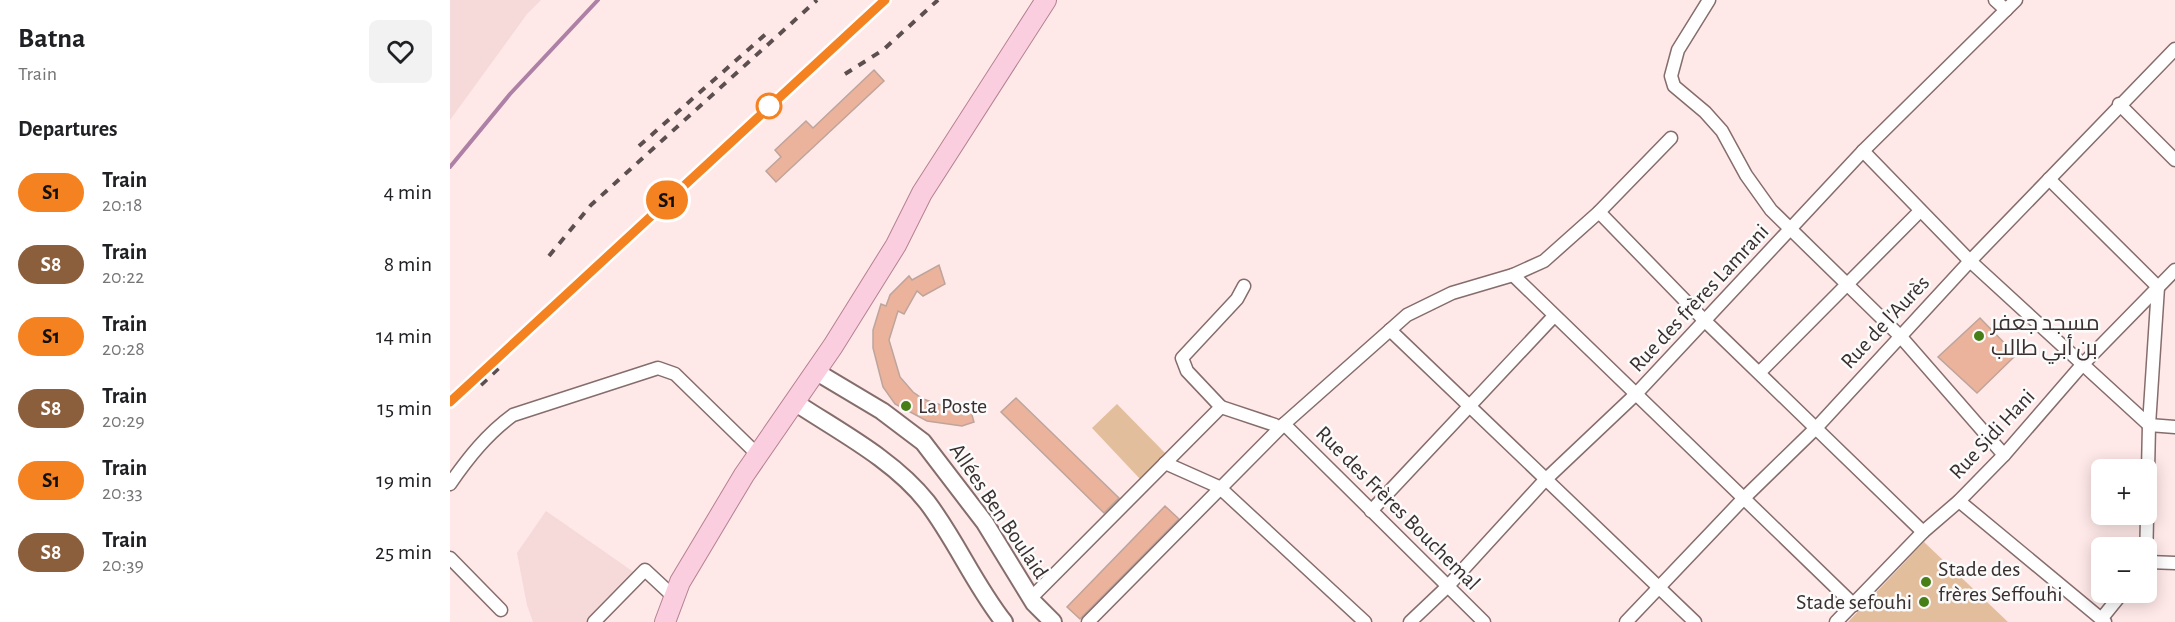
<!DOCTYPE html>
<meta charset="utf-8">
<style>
body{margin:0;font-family:"Alegreya Sans",Cairo,sans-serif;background:#f2f2f2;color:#202124;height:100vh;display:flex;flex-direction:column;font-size:22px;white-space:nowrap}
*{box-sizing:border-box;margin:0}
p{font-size:20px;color:#757577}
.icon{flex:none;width:33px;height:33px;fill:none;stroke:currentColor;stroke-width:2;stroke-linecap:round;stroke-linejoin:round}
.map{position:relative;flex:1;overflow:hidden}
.sheet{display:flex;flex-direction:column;background:#fff;width:450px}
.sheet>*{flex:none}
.badge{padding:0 12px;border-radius:20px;font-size:21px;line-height:39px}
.fabs{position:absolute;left:1641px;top:459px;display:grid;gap:12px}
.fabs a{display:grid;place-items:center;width:66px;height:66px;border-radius:9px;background:#fff;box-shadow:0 3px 15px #0003;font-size:30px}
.map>.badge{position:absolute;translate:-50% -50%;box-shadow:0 0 0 3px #fff}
h2{padding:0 18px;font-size:22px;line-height:54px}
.round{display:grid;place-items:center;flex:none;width:63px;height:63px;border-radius:9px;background:#f2f2f2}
.overview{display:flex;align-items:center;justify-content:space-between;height:102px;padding:0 18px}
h1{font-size:28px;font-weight:600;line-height:45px}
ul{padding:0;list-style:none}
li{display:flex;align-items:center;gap:18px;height:72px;padding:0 18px}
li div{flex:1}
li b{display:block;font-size:22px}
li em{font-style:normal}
li .badge{min-width:66px;font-weight:700;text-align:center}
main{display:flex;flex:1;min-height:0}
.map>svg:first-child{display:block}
.built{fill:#f6d9d9}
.green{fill:#e3be9c}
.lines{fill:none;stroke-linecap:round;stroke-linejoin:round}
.stream{stroke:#ad81a6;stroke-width:4}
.building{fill:#ebb29c;stroke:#bda59c;stroke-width:1.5}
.minor-casing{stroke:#856d6c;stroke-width:15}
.secondary-casing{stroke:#856d6c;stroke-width:20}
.primary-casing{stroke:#b48192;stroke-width:22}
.minor{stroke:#fff;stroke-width:12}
.secondary{stroke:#fff;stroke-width:16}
.primary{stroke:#facede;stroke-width:20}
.rail{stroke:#5c4f4f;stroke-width:4;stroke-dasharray:8 8;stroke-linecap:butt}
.line-casing{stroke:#fff;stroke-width:14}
.line{stroke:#f58220;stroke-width:9}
.stop-dot{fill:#fff;stroke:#f58220;stroke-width:3}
.poi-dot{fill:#477f16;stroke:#fbfbfb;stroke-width:2}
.labels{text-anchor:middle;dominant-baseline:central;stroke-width:5;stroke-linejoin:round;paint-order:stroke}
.street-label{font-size:22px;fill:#392f2f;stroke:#fbfbfb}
.poi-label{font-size:22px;fill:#392f2f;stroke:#fbfbfb;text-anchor:start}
</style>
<main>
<section class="sheet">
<div class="overview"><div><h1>Batna</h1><p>Train</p></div><a class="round"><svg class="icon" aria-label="heart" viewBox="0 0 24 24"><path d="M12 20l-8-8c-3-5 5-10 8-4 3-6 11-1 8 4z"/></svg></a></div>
<h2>Departures</h2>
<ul>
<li><span class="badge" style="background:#f58220;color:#111">S1</span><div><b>Train</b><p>20:18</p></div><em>4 min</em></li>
<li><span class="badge" style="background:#8b5e3c;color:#fff">S8</span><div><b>Train</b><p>20:22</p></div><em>8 min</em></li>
<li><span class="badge" style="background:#f58220;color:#111">S1</span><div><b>Train</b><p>20:28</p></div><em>14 min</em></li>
<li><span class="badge" style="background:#8b5e3c;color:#fff">S8</span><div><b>Train</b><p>20:29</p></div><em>15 min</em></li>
<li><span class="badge" style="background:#f58220;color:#111">S1</span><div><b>Train</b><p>20:33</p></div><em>19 min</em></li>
<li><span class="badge" style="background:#8b5e3c;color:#fff">S8</span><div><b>Train</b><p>20:39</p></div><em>25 min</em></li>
</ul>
</section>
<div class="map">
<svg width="1725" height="622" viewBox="0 0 1725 622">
<rect width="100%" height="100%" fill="#ffe8e8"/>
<g class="built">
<polygon points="0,0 91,0 77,14 0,120"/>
<polygon points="96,511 185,573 137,622 83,622 77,605 67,553"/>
</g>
<g class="green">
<polygon points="667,404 716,454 690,479 642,428"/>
<polygon points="1474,542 1558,622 1398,622"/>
</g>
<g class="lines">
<polyline class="stream" points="0,167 60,94 148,0"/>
</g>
<g class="building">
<polygon points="424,70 434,81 326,182 316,171 331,157 325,150 356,121 363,128"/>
<polygon points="489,265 495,284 473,296 467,291 454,314 448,311 439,340 450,377 463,392 473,399 494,406 519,405 524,422 512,426 477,421 445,404 433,387 423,348 423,330 431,304 436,306 440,295 459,276 462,280"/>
<polygon points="1530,318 1566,355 1527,393 1488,357"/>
<polygon points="566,398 669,498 654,513 551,412"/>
<polygon points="715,506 729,519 630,619 617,607"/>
</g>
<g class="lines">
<defs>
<g id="minor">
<polyline points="1259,0 1228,50 1221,76 1224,86 1255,112 1272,131 1296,175 1321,210 1451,337 1554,455"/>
<polyline points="1545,0 1556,10"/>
<polyline points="1669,104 1725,160"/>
<polyline points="1413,151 1520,261 1699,425 1725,427"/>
<polyline points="1599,179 1708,287 1699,425 1696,564"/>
<polyline points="1149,212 1253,319 1473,532"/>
<polyline points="1063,275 1404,605"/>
<polyline points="940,330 1245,622"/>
<polyline points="1310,372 1469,212"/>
<polyline points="771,407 825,425"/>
<polyline points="834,424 1034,622"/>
<polyline points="715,463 769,487 915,622"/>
<path d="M0,484C18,458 37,434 63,415L208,368L225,374L307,454"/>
<polyline points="1509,501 1655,622"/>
<polyline points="921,511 1104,316"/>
<polyline points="0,558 51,610"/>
<polyline points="1698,562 1725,563"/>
<polyline points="581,598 771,407 737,371 732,358 787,299 794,286"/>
<polyline points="1652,618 1673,592"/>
<polyline points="144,622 195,570 224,597"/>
<polyline points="638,622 834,424 957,315 1002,293 1063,275 1094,261 1149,212 1221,138"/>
<polyline points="960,622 998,586 1094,481 1186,394 1413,151 1566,0"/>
<polyline points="1176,622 1294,498 1367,427 1520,261 1725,49"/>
<polyline points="1386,622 1473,532 1509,501 1554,455 1632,365 1725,270"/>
</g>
<g id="secondary">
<polyline points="365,371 432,411 473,442 535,523 584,603 603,622"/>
<path d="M346,403C390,432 444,460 477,502C506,540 524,584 554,622"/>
</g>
<polyline id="primary" points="215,622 230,582 294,475 383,346 446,245 472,193 596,0"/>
</defs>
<use href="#minor" class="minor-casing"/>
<use href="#secondary" class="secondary-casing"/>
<use href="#primary" class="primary-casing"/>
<use href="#minor" class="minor"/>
<use href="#secondary" class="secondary"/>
<use href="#primary" class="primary"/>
<g class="rail">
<polyline points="395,74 433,50 488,0"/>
<polyline points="189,146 317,33"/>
<polyline points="99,256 141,205 367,0"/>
<polyline points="31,385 53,364"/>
<polyline points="0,402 435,0"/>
</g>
</g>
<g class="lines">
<defs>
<polyline id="line" points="0,402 435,0"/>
</defs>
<use href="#line" class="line-casing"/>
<use href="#line" class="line"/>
</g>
<circle class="stop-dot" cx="319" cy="106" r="12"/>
<g class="poi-dot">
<circle cx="1529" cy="336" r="6"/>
<circle cx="456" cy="406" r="6"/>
<circle cx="1476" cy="582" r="6"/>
<circle cx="1474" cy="602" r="6"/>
</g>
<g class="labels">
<g class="street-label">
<text transform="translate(1249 298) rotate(-47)">Rue des frères Lamrani</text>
<text transform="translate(1435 322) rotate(-47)">Rue de l'Aurès</text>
<text transform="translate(1542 434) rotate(-47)">Rue Sidi Hani</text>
<text transform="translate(948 508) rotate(45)">Rue des Frères Bouchemal</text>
<text transform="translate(549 511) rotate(56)">Allées Ben Boulaid</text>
</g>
<g class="poi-label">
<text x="1541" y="323">مسجد جعفر<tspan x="1541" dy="25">بن أبي طالب</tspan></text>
<text x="468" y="406">La Poste</text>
<text x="1488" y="569">Stade des<tspan x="1488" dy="25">frères Seffouhi</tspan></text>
<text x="1462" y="602" text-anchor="end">Stade sefouhi</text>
</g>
</g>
</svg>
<div class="fabs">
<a>+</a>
<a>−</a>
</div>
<b class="badge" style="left:217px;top:200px;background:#f58220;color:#111">S1</b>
</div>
</main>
